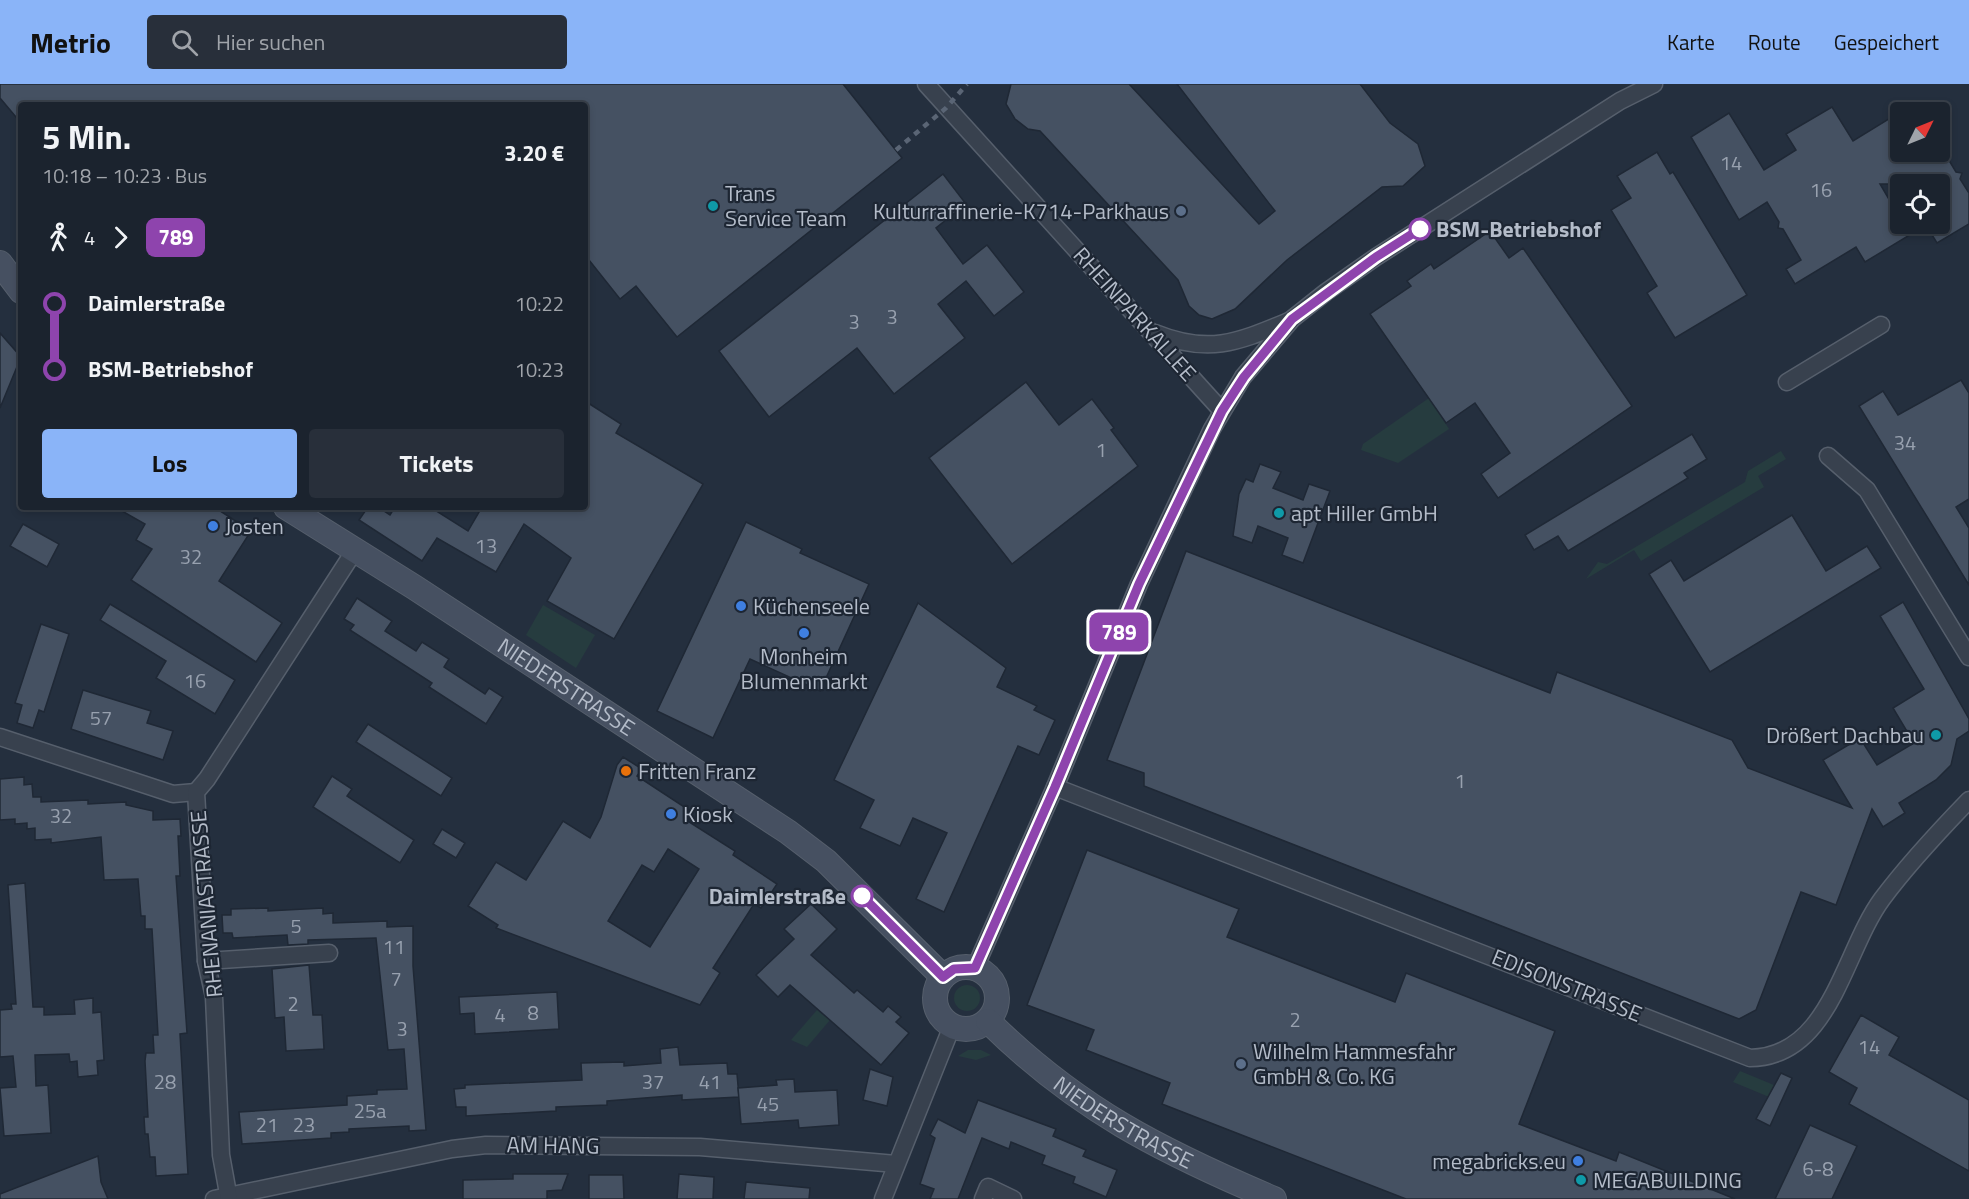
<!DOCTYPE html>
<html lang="de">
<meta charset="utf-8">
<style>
body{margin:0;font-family:"Titillium Web",sans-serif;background:#282f3a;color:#f1f3f6;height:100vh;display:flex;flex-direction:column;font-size:22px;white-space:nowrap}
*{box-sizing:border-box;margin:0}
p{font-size:20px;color:#a0a4aa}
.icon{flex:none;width:33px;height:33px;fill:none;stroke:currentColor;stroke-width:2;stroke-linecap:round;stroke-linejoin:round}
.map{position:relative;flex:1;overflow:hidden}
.sheet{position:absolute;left:18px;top:18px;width:570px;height:408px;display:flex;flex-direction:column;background:#1b232e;border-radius:6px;box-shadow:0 3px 9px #0003,0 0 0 2px #39404a}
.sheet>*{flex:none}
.badge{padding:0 12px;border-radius:9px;font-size:21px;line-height:39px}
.needle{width:39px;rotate:47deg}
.buttons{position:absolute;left:1890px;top:18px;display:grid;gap:12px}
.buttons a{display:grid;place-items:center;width:60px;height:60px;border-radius:6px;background:#1b232e;box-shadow:0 3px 9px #0003,0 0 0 2px #39404a;font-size:30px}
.map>.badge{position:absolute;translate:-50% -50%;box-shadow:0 0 0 3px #fff}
.legs{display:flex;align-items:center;gap:9px;height:66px;padding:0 24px;font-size:20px}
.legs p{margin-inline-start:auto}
.overview{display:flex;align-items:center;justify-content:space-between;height:102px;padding:0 24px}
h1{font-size:33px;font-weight:700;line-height:45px}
.cta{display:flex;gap:12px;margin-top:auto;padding:12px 24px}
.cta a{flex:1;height:69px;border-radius:6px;background:#8ab4f8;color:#111;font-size:24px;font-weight:700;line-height:69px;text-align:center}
.cta a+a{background:#282f3a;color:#f1f3f6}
ul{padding:0 24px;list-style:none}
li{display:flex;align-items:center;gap:21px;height:66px;font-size:22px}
li i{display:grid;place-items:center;width:9px;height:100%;margin:0 8px;background:currentColor}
li i::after{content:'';width:15px;height:15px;margin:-8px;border:4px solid;border-radius:50%;background:#1b232e}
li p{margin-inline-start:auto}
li:first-child i{background:linear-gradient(#0000 50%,currentColor 0)}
li:last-child i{background:linear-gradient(currentColor 50%,#0000 0)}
header{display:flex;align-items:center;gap:36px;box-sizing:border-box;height:84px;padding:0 30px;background:#8ab4f8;color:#111}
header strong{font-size:28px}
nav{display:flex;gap:33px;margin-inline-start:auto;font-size:21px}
.search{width:420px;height:54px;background:#282f3a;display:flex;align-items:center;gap:15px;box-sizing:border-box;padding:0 21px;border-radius:6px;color:#a0a4aa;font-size:22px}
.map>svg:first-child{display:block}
.green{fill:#263c3f}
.building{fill:#455162;stroke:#1f2835;stroke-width:1.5;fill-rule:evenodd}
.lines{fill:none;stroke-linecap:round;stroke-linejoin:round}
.street-casing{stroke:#565f6c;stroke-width:19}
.secondary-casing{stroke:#565f6c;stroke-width:26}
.street{stroke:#38414e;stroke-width:16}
.secondary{stroke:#465061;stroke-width:24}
.rail{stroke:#5a6575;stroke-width:4.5;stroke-dasharray:6 6;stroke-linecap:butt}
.line-1-casing{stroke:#fff;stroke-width:14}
.line-1{stroke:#8e44ad;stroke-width:9}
.culture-dot{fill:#0f9aa8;stroke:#1d2633;stroke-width:2}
.service-dot{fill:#5c6f8a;stroke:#1d2633;stroke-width:2}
.stop-1-dot{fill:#fff;stroke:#8e44ad;stroke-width:3}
.shop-dot{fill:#3f7fe0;stroke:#1d2633;stroke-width:2}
.food-dot{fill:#e8710a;stroke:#1d2633;stroke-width:2}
.labels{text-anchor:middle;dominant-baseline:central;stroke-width:4.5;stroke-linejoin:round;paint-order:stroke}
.number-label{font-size:20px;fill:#98a1af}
.poi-label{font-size:22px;fill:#b4bcc9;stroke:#1d2633;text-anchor:start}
.stop-label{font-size:22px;font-weight:bold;fill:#b4bcc9;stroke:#1d2633;text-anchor:start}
.street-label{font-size:22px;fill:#b4bcc9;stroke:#1d2633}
</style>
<header>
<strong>Metrio</strong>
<div class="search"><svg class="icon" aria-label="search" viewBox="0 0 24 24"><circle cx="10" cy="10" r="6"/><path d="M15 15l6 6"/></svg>Hier suchen</div>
<nav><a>Karte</a><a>Route</a><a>Gespeichert</a></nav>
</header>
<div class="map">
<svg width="1969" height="1115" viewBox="0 0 1969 1115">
<rect width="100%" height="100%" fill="#242f3e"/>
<g class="green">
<polygon points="1429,314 1449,345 1398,379 1361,366 1363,360"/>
<polygon points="1781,367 1786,375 1758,392 1764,403 1641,477 1634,466 1586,495 1598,478 1607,480 1745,398 1748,387"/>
<polygon points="543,521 595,551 576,584 526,551"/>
<circle cx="967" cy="914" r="13"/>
<polygon points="817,926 830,936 807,963 791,956"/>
<polygon points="968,966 981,966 991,971 976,976 958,972"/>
<polygon points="1740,987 1786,1006 1781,1018 1733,998"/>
</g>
<g class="building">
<polygon points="0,0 843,0 902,74 677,253 636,202 620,215 585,171 585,21 21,21 21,39 0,14"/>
<polygon points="1011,0 1129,0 1259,140 1275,127 1177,0 1360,0 1390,39 1418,60 1425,82 1403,102 1382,103 1287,176 1235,225 1212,235 1199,231 1189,222 1178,196 1040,47 1028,45 1015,35 1006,20"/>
<path d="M1832,23L1853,57L1900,28V68H1944L1956,88L1962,89L1960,95L1969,109V140L1937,159L1926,141L1865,178L1856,163L1795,200L1786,185L1801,176L1783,145L1778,144L1779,138L1767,118L1739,136L1691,53L1729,29L1764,86L1796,66L1786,50ZM1880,100H1940V140H1900V134Z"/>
<polygon points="1657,68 1670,90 1673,88 1747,211 1675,254 1647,209 1657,202 1611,126 1631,114 1617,92"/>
<polygon points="943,90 966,120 936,144 963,180 987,161 1024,208 994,232 966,197 938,220 965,254 894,310 857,264 769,333 719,267"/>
<polygon points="1490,147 1509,174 1523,164 1632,322 1498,414 1481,390 1510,369 1475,319 1446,339 1370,230 1411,202 1407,197 1431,180 1434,185"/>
<polygon points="0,249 21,273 0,324"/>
<polygon points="1961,296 1969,309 1969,415 1956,423 1969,444 1969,501 1859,322 1883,307 1898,331"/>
<polygon points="1026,298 1059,341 1092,315 1114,344 1111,346 1138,382 1012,480 929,374"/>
<polygon points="585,317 621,340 616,349 703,400 614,555 547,517 571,474 524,440 496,488 437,454 422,477 359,436 368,423 378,423 390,431 395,423 430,423 468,447 482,423 585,423"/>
<polygon points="1692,350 1707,375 1684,389 1688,394 1568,467 1558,452 1534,466 1525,451"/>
<polygon points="1260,380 1281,388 1273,404 1303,416 1309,400 1330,407 1303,479 1282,471 1288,454 1258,442 1252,459 1233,452 1239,410 1246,395 1253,398"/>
<polygon points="115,423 214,423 251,447 219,497 282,539 256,578 131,496 152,465 136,456 145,440"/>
<polygon points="1792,431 1826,487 1867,462 1881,484 1710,588 1649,490 1671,476 1684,497"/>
<polygon points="746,438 802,465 800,469 869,500 820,607 750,575 713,654 657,627"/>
<polygon points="23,440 59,460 47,483 10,462"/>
<polygon points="1186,467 1550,609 1557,588 1732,656 1748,684 1852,724 1823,676 1860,654 1877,681 1914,659 1893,624 1924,605 1880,532 1903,518 1969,635 1969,647 1957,655 1951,681 1936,696 1899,719 1905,729 1883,743 1872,725 1836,821 1801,808 1756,926 1739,935 1144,702 1144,689 1107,676"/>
<polygon points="357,514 392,537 385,547 416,567 422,558 449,575 444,583 485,610 489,604 503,613 486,640 429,603 432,599 350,546 354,541 344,535"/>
<polygon points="918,519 1006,584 997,603 1037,622 1034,626 1055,636 1039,671 1018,662 944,828 916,815 947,749 913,734 900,762 860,744 874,716 834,696"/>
<polygon points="110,520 235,596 215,630 156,594 166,577 100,536"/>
<polygon points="41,540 69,550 44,628 39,626 33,644 17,639 22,621 15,619"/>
<polygon points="83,606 151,627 147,639 173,647 163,676 71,645"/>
<polygon points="368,640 452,694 441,712 356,658"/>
<path d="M623,673L642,685L637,692L692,728L686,736L735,767L733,771L777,800L761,824L754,820L713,884L720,889L700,921L496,844L498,841L468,822L496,778L526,796L563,737L590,754L601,733L617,681ZM668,765L699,785L650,863L608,837L642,781L654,788Z"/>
<polygon points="332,692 352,705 347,712 414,756 400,779 313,723"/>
<polygon points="24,693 24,701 32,700 33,713 41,713 41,718 88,716 88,720 126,718 126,721 153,727 153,736 180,735 181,752 178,752 180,792 176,792 187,949 180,950 188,1090 156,1092 155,1073 150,1073 148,1050 145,1050 144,1033 148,1033 145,977 146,969 154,969 153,951 158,951 152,845 145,845 145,832 141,832 138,795 104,796 101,753 51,759 51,755 35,756 35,744 27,745 27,739 15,740 15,735 0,736 0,695"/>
<polygon points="442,745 465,759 456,774 433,760"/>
<polygon points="1087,766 1239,825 1227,853 1395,918 1406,889 1555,947 1519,1040 1616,1077 1619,1068 1735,1115 1406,1115 1162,1020 1170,999 1086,966 1094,946 1027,921"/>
<polygon points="25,799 33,923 44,923 44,931 75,930 74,916 93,914 93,929 101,928 104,976 97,977 98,991 78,993 77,977 70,978 69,970 35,971 36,1002 48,1001 51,1049 4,1052 0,1004 16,1003 13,972 0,973 0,926 12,925 11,920 16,920 8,801"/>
<polygon points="811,820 837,845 811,871 854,909 857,906 883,928 888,922 901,933 896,938 909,949 881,981 790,901 778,913 756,891 794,855 784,845"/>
<polygon points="268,824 268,827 323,824 323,830 333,829 333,839 387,837 387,843 413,842 413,882 426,1046 409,1047 409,1042 349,1045 349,1048 331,1049 331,1054 242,1060 239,1028 347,1021 347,1012 377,1010 377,1006 407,1005 404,965 388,966 376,854 308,856 308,860 288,861 287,851 233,854 232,849 223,849 222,831 231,831 231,825"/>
<polygon points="309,881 313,931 322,931 324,965 286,967 284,933 275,934 272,885"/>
<polygon points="557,908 559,945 475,950 474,929 460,930 459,913"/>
<polygon points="1861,931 1899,953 1889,971 1969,1016 1969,1087 1849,1020 1857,1004 1829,988"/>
<polygon points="678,963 680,981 727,979 728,990 737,990 739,1013 682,1016 682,1011 607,1017 607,1021 556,1023 556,1027 466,1032 466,1023 456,1023 454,1005 465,1004 465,1001 582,996 581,979 624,978 624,982 661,979 660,965"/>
<polygon points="870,985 893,993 887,1022 863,1016"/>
<polygon points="1781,989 1792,994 1770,1042 1756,1035"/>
<polygon points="794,995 795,1008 837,1006 839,1041 799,1044 798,1036 741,1040 738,1004 777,1001 776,996"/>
<polygon points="978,1016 1056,1045 1053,1052 1086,1066 1083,1072 1117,1086 1106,1113 1073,1099 1075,1093 1042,1080 1045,1072 1011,1058 1009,1065 982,1054 958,1115 930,1115 934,1105 920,1100 935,1054 930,1051 938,1035 965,1049"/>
<polygon points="1810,1041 1857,1062 1832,1115 1775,1115"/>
<polygon points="98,1072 101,1098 108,1115 0,1115 0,1110"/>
<polygon points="513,1090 568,1090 562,1106 547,1107 547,1115 463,1115 463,1096 513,1095"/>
<polygon points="679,1090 714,1093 713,1115 677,1115"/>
<polygon points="589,1091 623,1091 624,1115 589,1115"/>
<polygon points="746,1098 810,1104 809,1115 744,1115"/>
</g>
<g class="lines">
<defs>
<g id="street">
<polyline points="926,0 1222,327"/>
<path d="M1155,249C1209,271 1238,258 1289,237"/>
<polyline points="1787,298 1881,241"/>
<polyline points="1828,372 1867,406 1969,573"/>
<polyline points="0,653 173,710 196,708"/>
<path d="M1055,703L1750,974C1831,973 1843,868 1882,815C1908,780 1939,747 1969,716"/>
<polyline points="206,877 329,869"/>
<polyline points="975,884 1055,703 1139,500 1212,345 1243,293 1292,235 1326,208 1376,173 1620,17 1654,0"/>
<polyline points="214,1115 452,1065 486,1061 700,1063 896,1080"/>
<polyline points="229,1115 221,1071 214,913 206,877 196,708 207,695 355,466"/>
<polyline points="883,1115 952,942"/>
<polyline points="983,1115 988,1103 1013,1115"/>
</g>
<g id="secondary">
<polyline points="0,179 21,207"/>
<path id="s1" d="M286,423L414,503L788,748L826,777L943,893"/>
<circle cx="966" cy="914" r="31"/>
<path id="s2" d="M988,937C1077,1025 1161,1067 1274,1115"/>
</g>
</defs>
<use href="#street" class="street-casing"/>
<use href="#secondary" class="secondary-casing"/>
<use href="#street" class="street"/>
<use href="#secondary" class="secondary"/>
<polyline class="rail" points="896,66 946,24 967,0"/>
</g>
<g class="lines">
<defs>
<polyline id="line-1" points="862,812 943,893 954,885 975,884 1055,703 1139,500 1222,327 1244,293 1292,235 1376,173 1420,145"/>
</defs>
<use href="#line-1" class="line-1-casing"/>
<use href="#line-1" class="line-1"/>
</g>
<g class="culture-dot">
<circle cx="713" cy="122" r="6"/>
<circle cx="1279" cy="429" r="6"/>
<circle cx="1936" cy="651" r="6"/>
<circle cx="1581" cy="1096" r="6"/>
</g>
<g class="service-dot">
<circle cx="1181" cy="127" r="6"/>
<circle cx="1241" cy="980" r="6"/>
</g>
<g class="stop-1-dot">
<circle cx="1420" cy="145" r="10"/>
<circle cx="862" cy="812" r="10"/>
</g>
<g class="shop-dot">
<circle cx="213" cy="442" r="6"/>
<circle cx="741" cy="522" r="6"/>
<circle cx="804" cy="549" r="6"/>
<circle cx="671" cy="730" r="6"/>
<circle cx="1578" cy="1077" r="6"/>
</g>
<circle class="food-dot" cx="626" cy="687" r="6"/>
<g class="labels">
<g class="number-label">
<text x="1731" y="78">14</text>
<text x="1821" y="105">16</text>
<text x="892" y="232">3</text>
<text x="854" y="237">3</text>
<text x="1905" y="358">34</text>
<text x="1101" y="365">1</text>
<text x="486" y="461">13</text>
<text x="191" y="472">32</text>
<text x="195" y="596">16</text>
<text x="101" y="633">57</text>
<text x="1460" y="696">1</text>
<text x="61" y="731">32</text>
<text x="296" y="841">5</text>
<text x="394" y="862">11</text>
<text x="396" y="894">7</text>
<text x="293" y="919">2</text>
<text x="533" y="928">8</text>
<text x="500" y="930">4</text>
<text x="1295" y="935">2</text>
<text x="402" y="944">3</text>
<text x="1869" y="962">14</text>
<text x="165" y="997">28</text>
<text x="653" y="997">37</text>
<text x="710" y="997">41</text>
<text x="768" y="1019">45</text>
<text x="370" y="1026">25a</text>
<text x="267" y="1040">21</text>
<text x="304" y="1040">23</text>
<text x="1818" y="1084">6-8</text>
</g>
<g class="poi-label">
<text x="725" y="109">Trans<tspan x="725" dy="25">Service Team</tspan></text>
<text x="1169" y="127" text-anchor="end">Kulturraffinerie-K714-Parkhaus</text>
<text x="1291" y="429">apt Hiller GmbH</text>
<text x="225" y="442">Josten</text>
<text x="753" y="522">Küchenseele</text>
<text x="804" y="572" text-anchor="middle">Monheim<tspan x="804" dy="25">Blumenmarkt</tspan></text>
<text x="1924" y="651" text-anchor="end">Drößert Dachbau</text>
<text x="638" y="687">Fritten Franz</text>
<text x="683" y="730">Kiosk</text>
<text x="1253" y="967">Wilhelm Hammesfahr<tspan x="1253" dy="25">GmbH &amp; Co. KG</tspan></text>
<text x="1566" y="1077" text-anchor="end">megabricks.eu</text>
<text x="1593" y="1096">MEGABUILDING</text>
</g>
<g class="stop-label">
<text x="1436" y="145">BSM-Betriebshof</text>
<text x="846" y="812" text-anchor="end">Daimlerstraße</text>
</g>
<g class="street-label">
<text transform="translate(1135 230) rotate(48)">RHEINPARKALLEE</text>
<text stroke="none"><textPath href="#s1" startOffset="333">NIEDERSTRASSE</textPath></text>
<text transform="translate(206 820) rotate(-95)">RHENANIASTRASSE</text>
<text transform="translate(1567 901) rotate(22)">EDISONSTRASSE</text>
<text stroke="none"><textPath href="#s2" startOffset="170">NIEDERSTRASSE</textPath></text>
<text transform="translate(553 1061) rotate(1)">AM HANG</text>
</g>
</g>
</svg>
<div class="buttons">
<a><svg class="needle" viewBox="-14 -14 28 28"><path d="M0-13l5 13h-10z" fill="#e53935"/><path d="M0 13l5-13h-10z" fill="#a0a4aa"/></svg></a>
<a><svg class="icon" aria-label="locate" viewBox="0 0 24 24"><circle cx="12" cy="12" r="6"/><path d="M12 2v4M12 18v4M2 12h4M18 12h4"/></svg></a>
</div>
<b class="badge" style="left:1119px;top:548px;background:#8e44ad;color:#fff">789</b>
<section class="sheet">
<div class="overview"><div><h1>5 Min.</h1><p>10:18 – 10:23 · Bus</p></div><b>3.20 €</b></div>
<div class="legs"><svg class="icon" aria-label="walk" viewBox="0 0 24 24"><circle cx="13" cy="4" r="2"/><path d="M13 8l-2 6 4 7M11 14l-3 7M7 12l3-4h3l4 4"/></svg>4<svg class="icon" aria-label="forward" viewBox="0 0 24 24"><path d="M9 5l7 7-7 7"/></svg><b class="badge" style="background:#8e44ad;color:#fff">789</b></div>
<ul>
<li><i style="color:#8e44ad"></i><b>Daimlerstraße</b><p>10:22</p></li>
<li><i style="color:#8e44ad"></i><b>BSM-Betriebshof</b><p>10:23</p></li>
</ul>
<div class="cta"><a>Los</a><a>Tickets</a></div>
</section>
</div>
